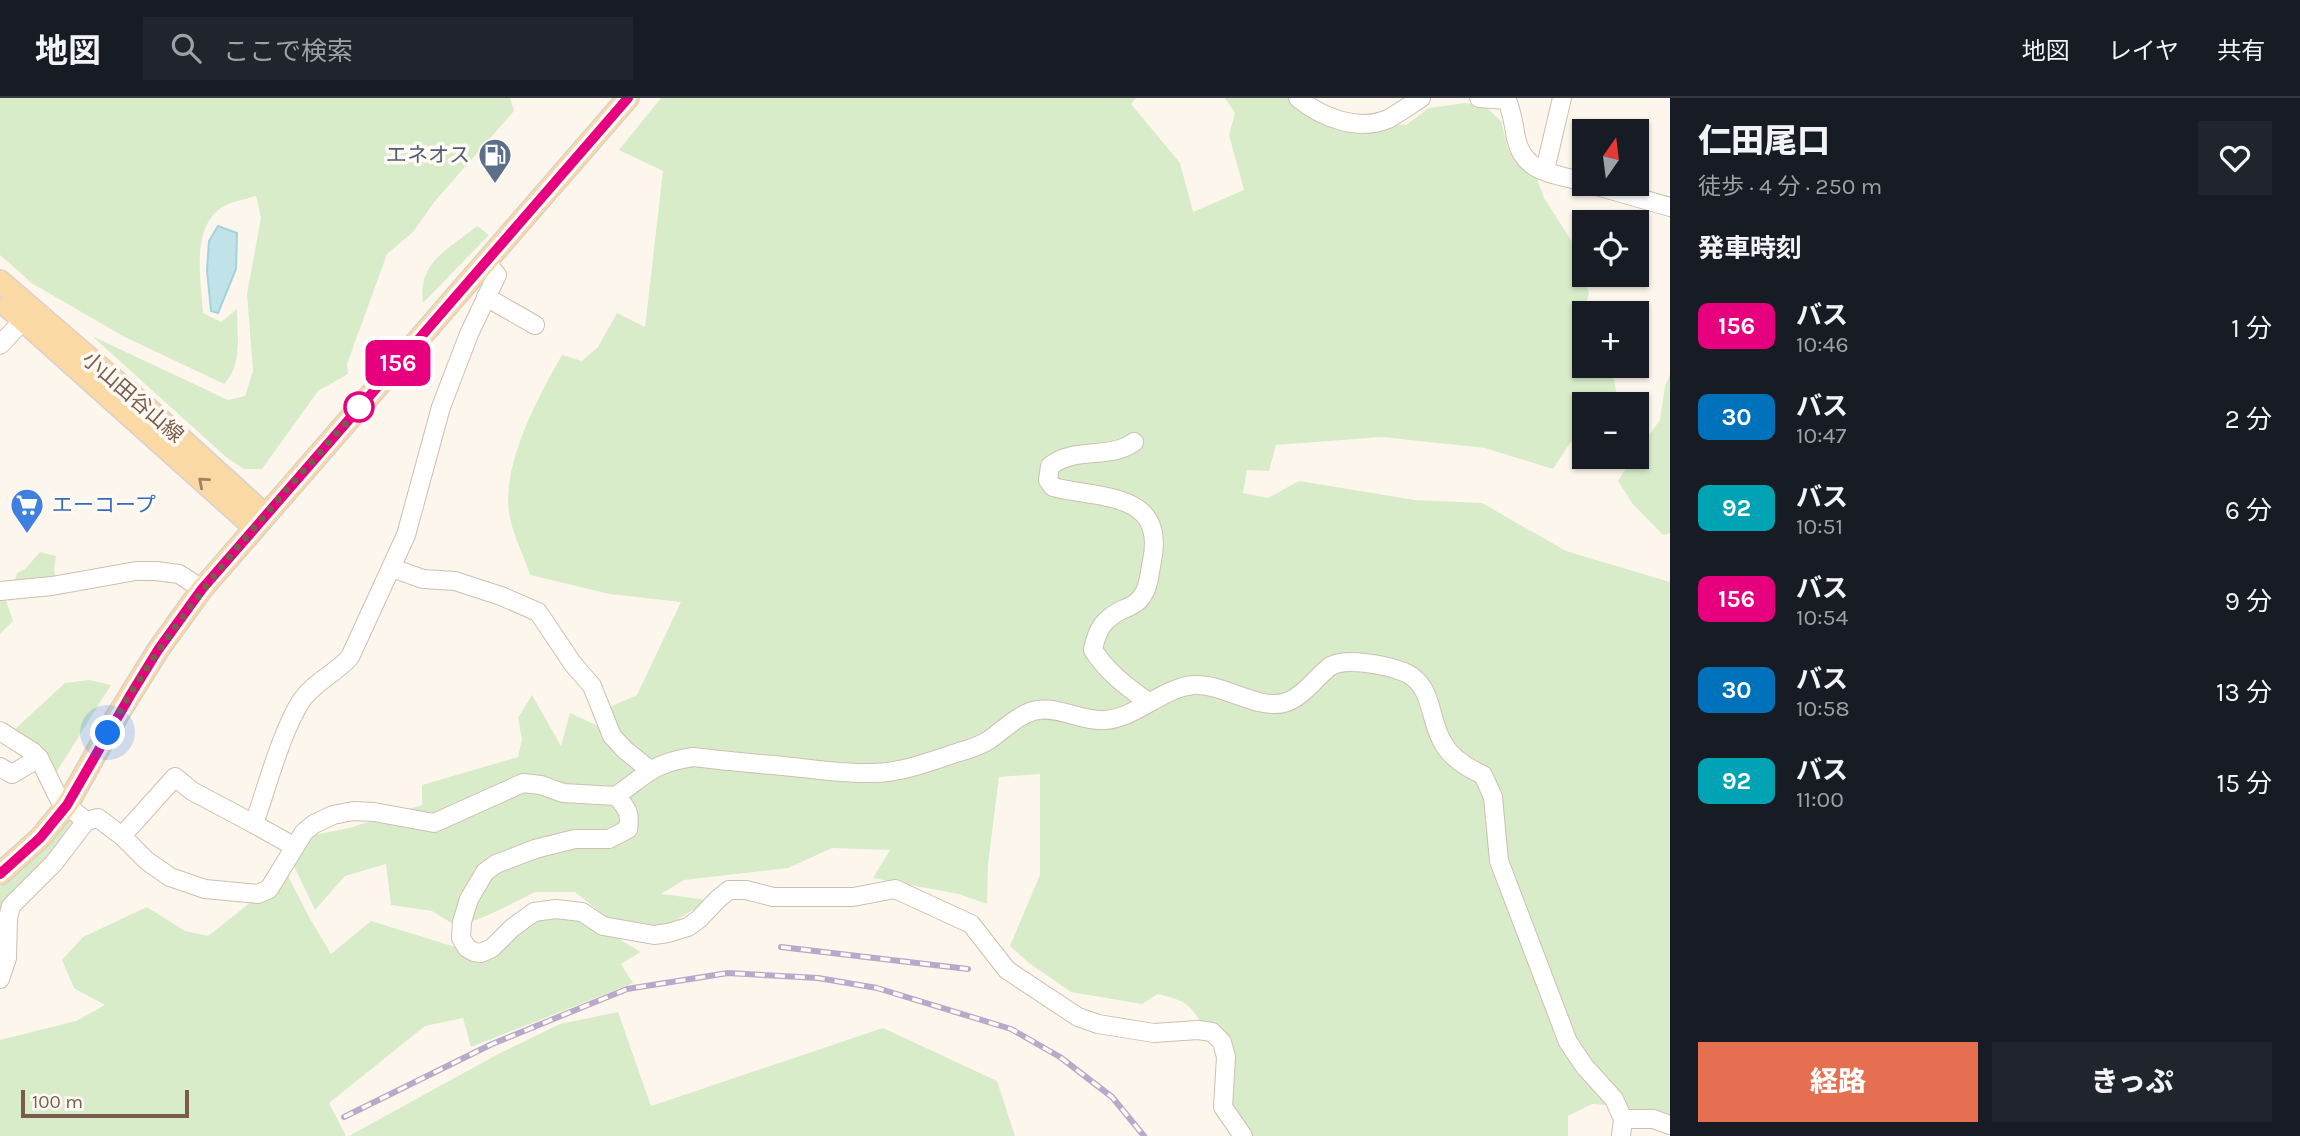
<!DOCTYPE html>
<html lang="ja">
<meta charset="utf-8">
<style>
body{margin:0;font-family:Karla,"Noto Sans JP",sans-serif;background:#20242c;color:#f1f3f6;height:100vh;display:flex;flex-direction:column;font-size:26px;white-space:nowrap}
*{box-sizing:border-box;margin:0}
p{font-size:23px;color:#9ea1a6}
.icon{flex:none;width:38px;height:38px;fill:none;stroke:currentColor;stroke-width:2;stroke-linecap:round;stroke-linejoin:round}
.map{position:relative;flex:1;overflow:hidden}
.details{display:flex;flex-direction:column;background:#171b24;width:630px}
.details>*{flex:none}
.badge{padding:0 14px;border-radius:10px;font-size:24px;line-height:46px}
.needle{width:46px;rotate:14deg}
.buttons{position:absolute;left:1572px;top:21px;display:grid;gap:14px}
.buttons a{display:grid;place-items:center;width:77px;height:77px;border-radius:0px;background:#171b24;box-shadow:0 2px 5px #0004;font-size:35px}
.scale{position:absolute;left:21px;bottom:18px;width:168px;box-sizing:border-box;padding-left:7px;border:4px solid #7a5c4d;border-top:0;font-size:19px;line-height:24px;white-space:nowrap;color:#7a5c4d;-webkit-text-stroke:5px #fffaf3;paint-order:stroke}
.you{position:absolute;width:35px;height:35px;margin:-18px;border:5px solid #fff;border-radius:50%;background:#1a73e8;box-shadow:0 0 0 10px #1a73e833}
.map>.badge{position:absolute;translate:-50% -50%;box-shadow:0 0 0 4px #fff}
h2{padding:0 28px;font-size:26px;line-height:63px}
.round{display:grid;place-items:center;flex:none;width:74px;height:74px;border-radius:0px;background:#20242c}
.head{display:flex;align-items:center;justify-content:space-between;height:119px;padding:0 28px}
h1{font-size:33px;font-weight:800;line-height:52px}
.primary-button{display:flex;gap:14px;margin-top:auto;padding:14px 28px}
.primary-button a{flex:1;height:80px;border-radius:0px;background:#e76f51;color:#fff;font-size:28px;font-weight:800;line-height:80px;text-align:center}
.primary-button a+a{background:#20242c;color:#f1f3f6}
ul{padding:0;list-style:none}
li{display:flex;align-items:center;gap:21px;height:91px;padding:0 28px}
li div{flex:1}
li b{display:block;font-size:26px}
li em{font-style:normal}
li .badge{min-width:77px;font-weight:700;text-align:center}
header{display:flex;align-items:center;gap:42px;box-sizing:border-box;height:98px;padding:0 35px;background:#171b24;border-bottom:2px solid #363941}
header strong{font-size:33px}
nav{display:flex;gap:38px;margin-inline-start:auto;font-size:24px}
.search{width:490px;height:63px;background:#20242c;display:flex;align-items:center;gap:18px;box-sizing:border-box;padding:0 24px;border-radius:0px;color:#9ea1a6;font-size:26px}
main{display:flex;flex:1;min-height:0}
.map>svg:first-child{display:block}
.green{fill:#d8ecc9}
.water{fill:#bfe3e8;stroke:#a5d3da;stroke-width:2}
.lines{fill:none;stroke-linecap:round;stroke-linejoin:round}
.minor-casing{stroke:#d1beb0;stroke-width:20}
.major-casing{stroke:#dad1cd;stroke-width:24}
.minor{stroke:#fff;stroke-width:18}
.major{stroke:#fbd9a5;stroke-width:21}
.rail-casing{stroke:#b9a8c9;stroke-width:6}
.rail{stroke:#fffaf3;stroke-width:3.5;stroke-dasharray:10;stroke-linecap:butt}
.oneway{stroke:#a18267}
.line-casing{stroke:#fff;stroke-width:16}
.line{stroke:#e6007e;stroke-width:10}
.walk{stroke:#7a5c4d;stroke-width:7;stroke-dasharray:0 12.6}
.stop-dot{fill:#fff;stroke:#e6007e;stroke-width:3.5}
.labels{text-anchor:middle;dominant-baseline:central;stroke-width:7;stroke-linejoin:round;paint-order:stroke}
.service-label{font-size:21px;fill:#4e5e75;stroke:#fffaf3;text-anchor:end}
.street-label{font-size:21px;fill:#7a5c4d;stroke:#fffaf3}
.shop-label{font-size:21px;fill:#366cbe;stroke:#fffaf3;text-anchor:start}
</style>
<header>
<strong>地図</strong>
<div class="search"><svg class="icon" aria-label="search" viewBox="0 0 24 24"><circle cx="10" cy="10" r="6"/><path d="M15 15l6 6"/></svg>ここで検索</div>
<nav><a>地図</a><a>レイヤ</a><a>共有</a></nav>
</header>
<main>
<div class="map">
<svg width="1670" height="1038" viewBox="0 0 1670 1038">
<rect width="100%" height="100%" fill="#fdf6ec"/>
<g class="green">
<path d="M0,0H510L514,13L435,103L413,134L387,156L347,266L348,276L318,293L262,371H244L226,359L92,238L228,302L245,298L253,273L247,196L261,120L256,98C247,101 233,103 224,108C190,128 201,181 203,215L221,224L237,211C237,236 243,267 224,286L123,238L33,186L0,157Z"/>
<path d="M661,0H1136L1131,6L1180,65L1193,114L1244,92L1229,37L1235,15L1225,0H1310L1359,23L1406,27L1429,10L1466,5L1486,9L1501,23L1508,51L1537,81L1544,100L1578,153L1589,196L1579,225L1584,236V268H1612L1617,300L1612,306H1584V335L1570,345L1553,371L1485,350L1382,339L1276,347L1269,373L1247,372L1243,395L1268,400L1299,383L1415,402L1482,405L1566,453L1670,484V1033L1605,1007L1592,1006L1568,1018V1038H1238C1228,1001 1216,933 1188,908C1181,901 1168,899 1158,896L1142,906L1071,894L1029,865L1010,848L1040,777V676L999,679L988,766L987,806L959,796L873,780L890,752L832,750L788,770L684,782L661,796L709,802L667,828L613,825L575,794H535L493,815L458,829L432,813L391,807L386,766L345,778L315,812L292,764L314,737L349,730L422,707V687L518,659L522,641L518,620L532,597L561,648L570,615L602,630L612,608L637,597L681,504L610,496L530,477C524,458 514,439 510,420C499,371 538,299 562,257L582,263L598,249L617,215L645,229L663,73L619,52Z"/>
<path d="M477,128L489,137L423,205C417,163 450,151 477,128Z"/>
<polygon points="1670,276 1670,435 1663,437 1632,405 1618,383 1633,359 1636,359 1637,353 1660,322 1665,288"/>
<polygon points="40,454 56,458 54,472 56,480 14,485 17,475 25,471"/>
<polygon points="0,500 5,500 13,523 0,536"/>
<polygon points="89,582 111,587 52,681 14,632 65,585"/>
<polygon points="71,718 75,726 25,789 0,869 0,789 26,768"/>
<polygon points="287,776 309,819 331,856 371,823 478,856 525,823 576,814 640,854 621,866 633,885 471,949 463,920 425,928 329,1005 346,1038 0,1038 0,942 76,923 105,907 74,890 62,862 83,839 147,809 185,833 208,838"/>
<polygon points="618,914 651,1008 883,930 997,983 1015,1038 349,1038 500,955 560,926"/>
</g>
<polygon class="water" points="218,128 237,135 236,171 218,215 211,213 207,172 209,143"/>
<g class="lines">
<defs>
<g id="minor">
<path d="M1298,0C1321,19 1358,34 1388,21C1399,15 1410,7 1421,0"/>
<path d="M1479,0L1507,2C1512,14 1514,27 1516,40C1524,76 1553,75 1584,84"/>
<polyline points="1545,72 1562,0"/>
<polyline points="1590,86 1670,109"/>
<polyline points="486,199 535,227"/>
<polyline points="0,247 31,214"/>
<path d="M1134,344C1110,362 1075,348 1050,368L1048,382L1053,389C1100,401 1166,393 1152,463C1149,477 1149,493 1138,503C1134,507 1129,509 1124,511C1104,520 1097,531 1093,552C1108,575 1126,588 1148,604"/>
<polyline points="392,470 423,481 455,483 501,498 538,514 573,566 592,588 612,638 625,652 650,672"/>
<polyline points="0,493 52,488 136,473 156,473 179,476 202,491"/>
<path d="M0,633L33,654L39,660L59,701L86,723L98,720L122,738L147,763L170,779L205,791L258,796L269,791L304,734L314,726L333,717L353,713L374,714L434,725L523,685L541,687L563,695L616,698C647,676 653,665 693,659C726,663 760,666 793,669C819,672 846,676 872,675C902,675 931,663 959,654C970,651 980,648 989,642C1004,632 1019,615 1038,612C1061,609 1083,624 1106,622C1137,619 1162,590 1194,587C1223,585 1260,614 1287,604C1303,598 1315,581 1328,570C1342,558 1386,567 1404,574C1434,587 1428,620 1443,645C1452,661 1467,670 1483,677L1493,699L1499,763L1568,944L1585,969L1614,1001L1623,1021L1621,1038"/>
<polyline points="0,669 12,676 39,660"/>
<path d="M616,698C627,710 631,715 628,731L609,741H575L535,751L496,766L485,774L469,801L462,824L461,840L467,850L474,854L481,855L492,850L512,830L534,814L556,811L582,814L603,828L654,837L668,835L688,829L699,821L718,801L729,792H746L773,799H853L895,791L971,826L1007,872L1078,919L1098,926L1154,935L1198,932L1212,934L1222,944L1226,959L1223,1009L1243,1038"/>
<polyline points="122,738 175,679 192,693 254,726"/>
<path d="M295,749L254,726C267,689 281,635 301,603C314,584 335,576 350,559L406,437L441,309L469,236L497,177L486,164"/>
<polyline points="0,881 7,860 8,820 11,808 54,765 86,723"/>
<polyline points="1623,1021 1653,1021 1670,1027"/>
</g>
<g id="major">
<polyline points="0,183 145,308 265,417"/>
<polyline points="8,209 254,429"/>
<polyline points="0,776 40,740 67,707 117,618 158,552 202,491 628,0"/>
</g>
</defs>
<use href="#minor" class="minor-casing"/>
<use href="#major" class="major-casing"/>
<use href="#minor" class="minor"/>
<use href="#major" class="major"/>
<defs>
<g id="rail">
<polyline points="781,849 968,871"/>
<polyline points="344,1019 492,946 627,891 728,875 818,880 877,890 1011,931 1060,959 1112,999 1144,1038"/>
</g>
</defs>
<use href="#rail" class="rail-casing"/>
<use href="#rail" class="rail"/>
</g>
<defs><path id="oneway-chevron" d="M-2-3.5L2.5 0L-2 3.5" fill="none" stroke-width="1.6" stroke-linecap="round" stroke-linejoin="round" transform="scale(1.75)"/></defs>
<use class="oneway" href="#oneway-chevron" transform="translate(203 384) rotate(-139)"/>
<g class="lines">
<defs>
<polyline id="line" points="0,776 40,740 67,707 131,596 158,552 202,491 628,0"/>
</defs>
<use href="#line" class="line-casing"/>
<use href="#line" class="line"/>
<path class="walk" d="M108,635C174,512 270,412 361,308L359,309"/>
</g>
<defs>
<symbol id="fuel-pin" viewBox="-11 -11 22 30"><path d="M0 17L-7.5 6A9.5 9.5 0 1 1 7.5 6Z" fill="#5c6f8a" stroke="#fffaf3"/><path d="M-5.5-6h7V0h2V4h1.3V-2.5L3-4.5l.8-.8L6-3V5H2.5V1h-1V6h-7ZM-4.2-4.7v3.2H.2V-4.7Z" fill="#fff"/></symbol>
<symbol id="supermarket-pin" viewBox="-11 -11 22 30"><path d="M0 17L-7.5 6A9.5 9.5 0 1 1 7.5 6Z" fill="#3f7fe0" stroke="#fffaf3"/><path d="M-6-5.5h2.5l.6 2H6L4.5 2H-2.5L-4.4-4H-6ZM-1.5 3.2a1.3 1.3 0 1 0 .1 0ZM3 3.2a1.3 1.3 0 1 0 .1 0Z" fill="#fff"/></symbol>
</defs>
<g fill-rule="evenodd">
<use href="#fuel-pin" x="476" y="38" width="38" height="52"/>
<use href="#supermarket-pin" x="8" y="388" width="38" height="52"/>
</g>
<circle class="stop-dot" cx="359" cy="309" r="14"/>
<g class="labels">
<g class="service-label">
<text x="470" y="57">エネオス</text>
</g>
<g class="street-label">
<text transform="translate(133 299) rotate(41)">小山田谷山線</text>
</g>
<g class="shop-label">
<text x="52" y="407">エーコープ</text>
</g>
</g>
</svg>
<div class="buttons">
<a><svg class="needle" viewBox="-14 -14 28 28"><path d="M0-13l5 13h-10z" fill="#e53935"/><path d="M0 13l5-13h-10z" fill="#9ea1a6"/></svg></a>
<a><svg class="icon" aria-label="locate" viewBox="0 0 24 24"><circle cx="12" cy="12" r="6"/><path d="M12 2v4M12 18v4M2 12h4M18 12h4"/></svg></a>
<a>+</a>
<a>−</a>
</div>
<div class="scale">100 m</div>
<div class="you" style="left:108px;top:635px"></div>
<b class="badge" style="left:398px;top:265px;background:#e6007e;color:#fff">156</b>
</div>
<section class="details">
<div class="head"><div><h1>仁田尾口</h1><p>徒歩 · 4 分 · 250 m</p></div><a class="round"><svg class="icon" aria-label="heart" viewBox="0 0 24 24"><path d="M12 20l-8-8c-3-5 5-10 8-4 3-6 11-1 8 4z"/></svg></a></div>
<h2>発車時刻</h2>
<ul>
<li><span class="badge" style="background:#e6007e;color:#fff">156</span><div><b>バス</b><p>10:46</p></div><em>1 分</em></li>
<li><span class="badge" style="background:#0072bc;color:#fff">30</span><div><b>バス</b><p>10:47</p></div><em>2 分</em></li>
<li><span class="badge" style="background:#00a3b4;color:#fff">92</span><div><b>バス</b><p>10:51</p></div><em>6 分</em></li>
<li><span class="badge" style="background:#e6007e;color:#fff">156</span><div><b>バス</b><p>10:54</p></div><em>9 分</em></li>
<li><span class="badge" style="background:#0072bc;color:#fff">30</span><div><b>バス</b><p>10:58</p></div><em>13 分</em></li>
<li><span class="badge" style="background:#00a3b4;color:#fff">92</span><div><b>バス</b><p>11:00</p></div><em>15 分</em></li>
</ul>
<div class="primary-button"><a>経路</a><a>きっぷ</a></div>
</section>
</main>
